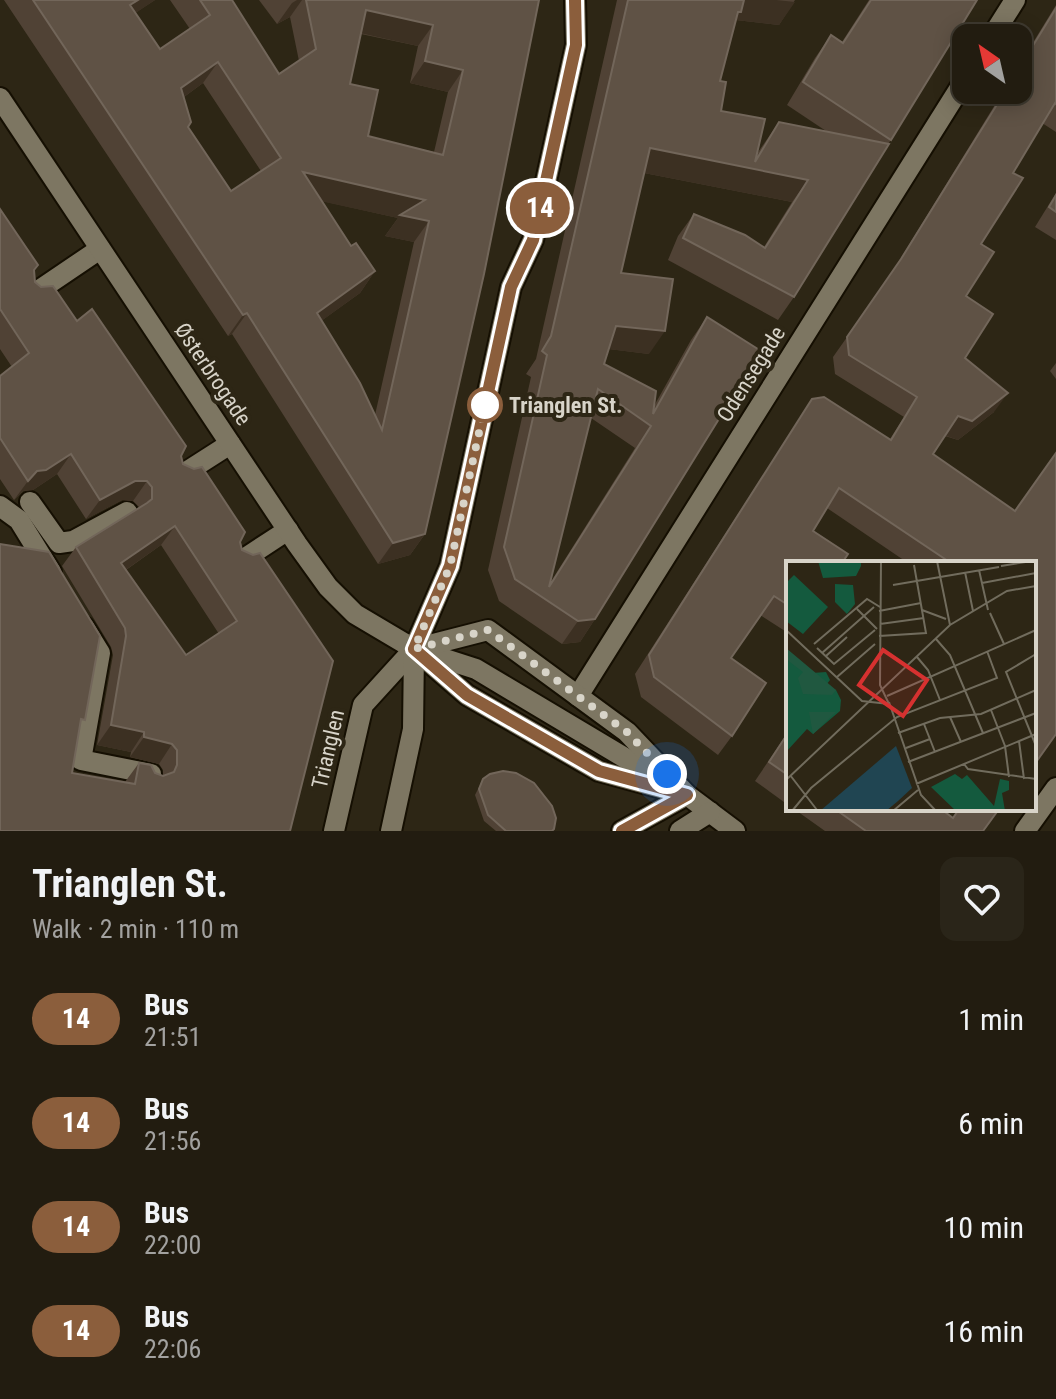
<!DOCTYPE html>
<meta charset="utf-8">
<style>
body{margin:0;font-family:"Roboto Condensed",sans-serif;background:#2a2519;color:#f1f3f6;height:100vh;display:flex;flex-direction:column;font-size:30px;white-space:nowrap}
*{box-sizing:border-box;margin:0}
p{font-size:26px;color:#a2a19f}
.icon{flex:none;width:44px;height:44px;fill:none;stroke:currentColor;stroke-width:2;stroke-linecap:round;stroke-linejoin:round}
.map{position:relative;height:831px;overflow:hidden}
.drawer{display:flex;flex-direction:column;background:#221c10;flex:1}
.drawer>*{flex:none}
.badge{padding:0 16px;border-radius:26px;font-size:28px;line-height:52px}
.needle{width:52px;rotate:326deg}
.fabs{position:absolute;left:952px;top:24px;display:grid;gap:16px}
.fabs a{display:grid;place-items:center;width:80px;height:80px;border-radius:16px;background:#221c10;box-shadow:0 4px 20px #0003,0 0 0 2px #3f3a30;font-size:40px}
.you{position:absolute;width:40px;height:40px;margin:-20px;border:6px solid #fff;border-radius:50%;background:#1a73e8;box-shadow:0 0 0 12px #1a73e833}
.map>.badge{position:absolute;translate:-50% -50%;box-shadow:0 0 0 4px #fff}
.round{display:grid;place-items:center;flex:none;width:84px;height:84px;border-radius:16px;background:#2a2519}
.overview{display:flex;align-items:center;justify-content:space-between;height:136px;padding:0 32px}
h1{font-size:38px;font-weight:700;line-height:60px}
ul{padding:0;list-style:none}
li{display:flex;align-items:center;gap:24px;height:104px;padding:0 32px}
li div{flex:1}
li b{display:block;font-size:30px}
li em{font-style:normal}
li .badge{min-width:88px;font-weight:700;text-align:center}
.map>svg:first-child{display:block}
.lines{fill:none;stroke-linecap:round;stroke-linejoin:round}
.service-casing{stroke:#150f02;stroke-width:24}
.minor-casing{stroke:#150f02;stroke-width:24}
.tertiary-casing{stroke:#150f02;stroke-width:24}
.service{stroke:#7d7662;stroke-width:20}
.minor{stroke:#7d7662;stroke-width:20}
.tertiary{stroke:#7d7662;stroke-width:20}
.wall{fill:#504235;fill-rule:evenodd}
.shaded-wall{fill:#3c3022}
.building{fill:#5f5245;stroke:#72665a;stroke-width:2;fill-rule:evenodd}
.line-casing{stroke:#fff;stroke-width:18}
.line{stroke:#8b5e3c;stroke-width:12}
.walk{stroke:#d8d4c9;stroke-width:8;stroke-dasharray:0 14.4}
.stop-dot{fill:#fff;stroke:#8b5e3c;stroke-width:4}
.labels{text-anchor:middle;dominant-baseline:central;stroke-width:8;stroke-linejoin:round;paint-order:stroke}
.street-label{font-size:22px;fill:#d8d4c9;stroke:#2d2615}
.stop-label{font-size:22px;font-weight:bold;fill:#d8d4c9;stroke:#2d2615;text-anchor:start}
.inset-road{fill:none;stroke:#716c5d;stroke-width:2}
.view{fill:#d63130;fill-opacity:0.15;stroke:#d63130;stroke-width:4}
.inset-edge{fill:none;stroke:#d8d4c9;stroke-width:4}
</style>
<div class="map">
<svg width="1056" height="831" viewBox="0 0 1056 831">
<rect width="100%" height="100%" fill="#2d2615"/>
<g class="lines">
<defs>
<g id="service">
<polyline points="32,295 100,249"/>
<polyline points="180,476 230,444"/>
<polyline points="30,502 59,543 73,541 127,512"/>
<polyline points="0,506 19,520 51,572"/>
<polyline points="239,562 288,530"/>
<polyline points="84,627 100,653 81,760 151,774 150,783"/>
<polyline points="414,649 476,669 677,789"/>
</g>
<g id="minor">
<polyline points="991,38 1015,0"/>
<polyline points="578,696 966,78"/>
<polyline points="1025,831 1056,788"/>
</g>
<g id="tertiary">
<polyline points="0,98 297,544 328,587 355,614 414,649 467,695 599,771 687,795"/>
<polyline points="414,649 488,630 627,732 687,795 735,831"/>
<polyline points="334,831 363,705 414,649 450,566 511,287 533,240 576,45 575,0"/>
<polyline points="391,831 413,729 414,649"/>
<polyline points="622,831 687,795"/>
<polyline points="680,831 710,812"/>
</g>
</defs>
<use href="#service" class="service-casing"/>
<use href="#minor" class="minor-casing"/>
<use href="#tertiary" class="tertiary-casing"/>
<use href="#service" class="service"/>
<use href="#minor" class="minor"/>
<use href="#tertiary" class="tertiary"/>
</g>
<g class="wall">
<path d="M4,0H155L135,13L160,49L190,29L170,0H232L279,74L299,61L290,17L277,24L259,0H539L425,534L410,555L378,564L232,334L228,336ZM361,34L418,46L410,83L448,92L434,152L368,136L350,84ZM203,83L261,171L231,191L188,127L184,97ZM322,201L398,218L385,236L414,242L375,415L321,321L360,293L375,271L351,246Z"/>
<path d="M617,0H795L779,25L736,20L720,81L721,111L756,155L779,122L826,131L787,105L815,58L831,35L842,42L869,0H977L794,297L778,320L668,260L678,236L694,214L764,247L792,202L644,173L621,273L649,354L609,349L604,364L654,406L691,340L707,317L595,619L580,642L562,644L499,601L488,570L531,377L526,374L536,359ZM591,418L635,448L550,583Z"/>
<polygon points="1056,5 1056,132 1042,123 1013,173 981,244 966,296 965,358 994,412 958,440 945,436 933,454 1034,563 908,563 827,508 788,563 788,633 760,615 731,658 732,736 718,755 641,697 635,674 812,399 890,439 904,417 835,374 833,357 888,279 1004,90 1018,90 1018,67"/>
<polygon points="1056,193 1056,240 1035,227"/>
<path d="M0,209L34,271L35,282L77,321L181,456L183,464L240,542L290,831H0L79,728L72,773L125,782L139,763L155,773L163,776V770L159,764L130,757L131,752L97,745L113,655L111,647L62,566L76,547L139,509V507L133,501L122,500L86,519L57,474L33,490L23,491L14,500L0,479V376L12,367L0,349ZM161,545L219,634L186,655L126,570Z"/>
<polygon points="1056,363 1056,379 1050,371"/>
<polygon points="788,732 788,805 755,781"/>
<polygon points="483,779 552,831 496,831 484,821 475,795"/>
<polygon points="794,809 941,809 953,818 983,831 825,831"/>
</g>
<g class="shaded-wall">
<polygon points="138,0 155,0 115,27 130,5"/>
<polygon points="297,0 302,0 290,17 277,24 292,3"/>
<polygon points="742,0 776,0 795,2 779,25 736,20 725,35"/>
<polygon points="366,10 433,25 418,46 351,31"/>
<polygon points="425,61 463,70 448,92 410,83"/>
<polygon points="218,62 203,83 166,110 181,88"/>
<polygon points="650,148 808,180 792,202 634,171"/>
<polygon points="303,172 425,200 429,221 414,242 385,236 398,218 288,194"/>
<polygon points="375,271 360,293 302,335 317,313"/>
<polygon points="247,313 232,334 228,336 243,315"/>
<polygon points="616,326 665,331 649,354 600,348"/>
<polygon points="1008,393 994,412 958,440 944,435 958,416"/>
<polygon points="71,454 57,474 33,490 23,491 14,500 28,481 37,471"/>
<polygon points="135,481 147,481 133,501 122,500 86,519 100,500"/>
<polygon points="175,526 161,545 107,583 121,563"/>
<polygon points="425,534 410,555 378,564 393,543"/>
<polygon points="595,619 580,642 562,644 578,621"/>
<polygon points="111,725 144,732 131,752 97,745"/>
<polygon points="144,737 172,744 159,764 130,757"/>
</g>
<g class="building">
<path d="M33,0H138L130,5L160,49L210,15L200,0H232L279,74L316,49L306,0H539L484,274L425,534L393,543L247,313L243,315ZM366,10L433,25L425,61L463,70L443,155L368,136L378,90L350,84ZM218,62L281,158L231,191L188,127L191,122L181,88ZM303,172L425,200L400,215L429,221L382,430L360,383L317,313L375,271L356,243L351,246Z"/>
<path d="M628,0H744L741,12H738L720,81L726,82L721,111L765,119L755,162L779,122L889,144L794,297L683,238L694,214L745,235L765,248L808,180L650,148L621,273L673,279L665,331L616,326L604,364L656,391L653,414L707,317L761,351L595,619L578,621L515,579L504,547L547,355L542,351L551,336ZM598,389L651,426L549,587Z"/>
<polygon points="871,0 977,0 891,140 803,82 831,35 843,43"/>
<polygon points="1056,8 1056,104 1055,103 1013,173 1023,178 981,244 994,252 966,296 993,314 965,358 1008,393 972,421 958,416 933,454 1015,511 1056,453 1056,734 1034,765 1034,563 951,563 839,488 813,531 848,554 842,563 788,563 788,605 774,596 731,658 766,683 732,736 654,677 649,655 812,399 824,397 891,440 917,397 849,355 847,337 901,259 1006,90 1018,90 1018,70"/>
<polygon points="1056,195 1056,212 1049,207"/>
<path d="M0,209L38,265L34,270L35,282L41,287L53,286L77,321L92,309L186,446L181,456L183,464L194,469L202,467L245,532L240,542L242,550L253,555L260,553L333,661L290,831H0V544L49,552L100,636L85,720L81,719L72,773L135,784L139,763L151,765L155,773L163,776L174,772L177,765V750L172,744L144,737V732L111,725L126,636L125,628L76,547L147,503L152,499V487L147,481H135L100,500L71,454L46,470L37,471L28,481L0,438V376L29,353L0,309ZM175,526L237,621L186,655L121,563Z"/>
<polygon points="788,733 788,775 769,762"/>
<polygon points="503,771 516,773 534,783 552,806 556,818 554,829 552,831 506,831 488,815 479,789 483,779 490,774"/>
<polygon points="835,809 941,809 953,818 959,809 999,809 983,831 866,831"/>
</g>
<g class="lines">
<defs>
<polyline id="line" points="575,0 576,45 533,240 511,287 450,566 414,649 467,695 599,771 687,795 622,831"/>
</defs>
<use href="#line" class="line-casing"/>
<use href="#line" class="line"/>
<polyline class="walk" points="485,405 450,566 414,649 488,630 627,732 667,774"/>
</g>
<circle class="stop-dot" cx="485" cy="405" r="16"/>
<g class="labels">
<g class="street-label">
<text transform="translate(213 374) rotate(56)">Østerbrogade</text>
<text transform="translate(751 374) rotate(-58)">Odensegade</text>
<text transform="translate(328 749) rotate(-77)">Trianglen</text>
</g>
<g class="stop-label">
<text x="509" y="405">Trianglen St.</text>
</g>
</g>
<g transform="translate(786 561)">
<rect width="250" height="250" fill="#2d2615"/>
<path d="M32,0H75V5L70,15L37,17ZM8,14L42,46L17,73L0,60V22ZM49,23L67,24L69,43L61,53L49,41ZM0,87L26,112L40,111L44,119L40,124L50,129L55,139L54,150L27,173L21,168L0,191ZM169,213L176,218L181,214L208,245L214,218L223,220V229L216,232L219,250H170L145,226Z" fill="#145a3e"/>
<path d="M0,87L50,129L46,134L17,133L12,117L17,111L0,98ZM23,151H50L27,173Z" fill="#205840"/>
<path d="M110,185L126,227L112,240L100,250H34Z" fill="#204552"/>
<path class="inset-road" d="M95,0L94,124L103,143M151,0L164,64M215,5L246,0M193,9L202,49M179,11L187,50M196,22L250,12M107,24L213,6M71,48L91,68M136,49L160,58M93,50L135,42M204,52L218,83M94,63L138,57M0,69L76,140L103,143M93,75L140,72L128,4M150,78L164,94L197,172M28,83L81,38L94,46M31,87L48,103L89,69M36,92L88,46M250,93L220,111L250,185M40,95L61,76M131,96L142,109L154,139M51,116L89,83M101,135L250,69M103,141L135,234L150,250M205,149L219,185L223,216M164,156L175,181M138,163L149,191M112,172L154,157L195,153L250,129M233,180L238,218M120,187L144,178M122,201L250,152M178,203L182,208L250,218M4,214L31,249M0,219L164,64L221,30L250,25M130,223L250,173M6,250L25,227L111,156L211,117L201,90M107,250L132,229"/>
<path class="view" d="M97,89L141,119L117,155L73,124Z"/>
<rect width="250" height="250" class="inset-edge"/>
</g>
</svg>
<div class="fabs">
<a><svg class="needle" viewBox="-14 -14 28 28"><path d="M0-13l5 13h-10z" fill="#e53935"/><path d="M0 13l5-13h-10z" fill="#a2a19f"/></svg></a>
</div>
<div class="you" style="left:667px;top:774px"></div>
<b class="badge" style="left:540px;top:208px;background:#8b5e3c;color:#fff">14</b>
</div>
<section class="drawer">
<div class="overview"><div><h1>Trianglen St.</h1><p>Walk · 2 min · 110 m</p></div><a class="round"><svg class="icon" aria-label="heart" viewBox="0 0 24 24"><path d="M12 20l-8-8c-3-5 5-10 8-4 3-6 11-1 8 4z"/></svg></a></div>
<ul>
<li><span class="badge" style="background:#8b5e3c;color:#fff">14</span><div><b>Bus</b><p>21:51</p></div><em>1 min</em></li>
<li><span class="badge" style="background:#8b5e3c;color:#fff">14</span><div><b>Bus</b><p>21:56</p></div><em>6 min</em></li>
<li><span class="badge" style="background:#8b5e3c;color:#fff">14</span><div><b>Bus</b><p>22:00</p></div><em>10 min</em></li>
<li><span class="badge" style="background:#8b5e3c;color:#fff">14</span><div><b>Bus</b><p>22:06</p></div><em>16 min</em></li>
</ul>
</section>
